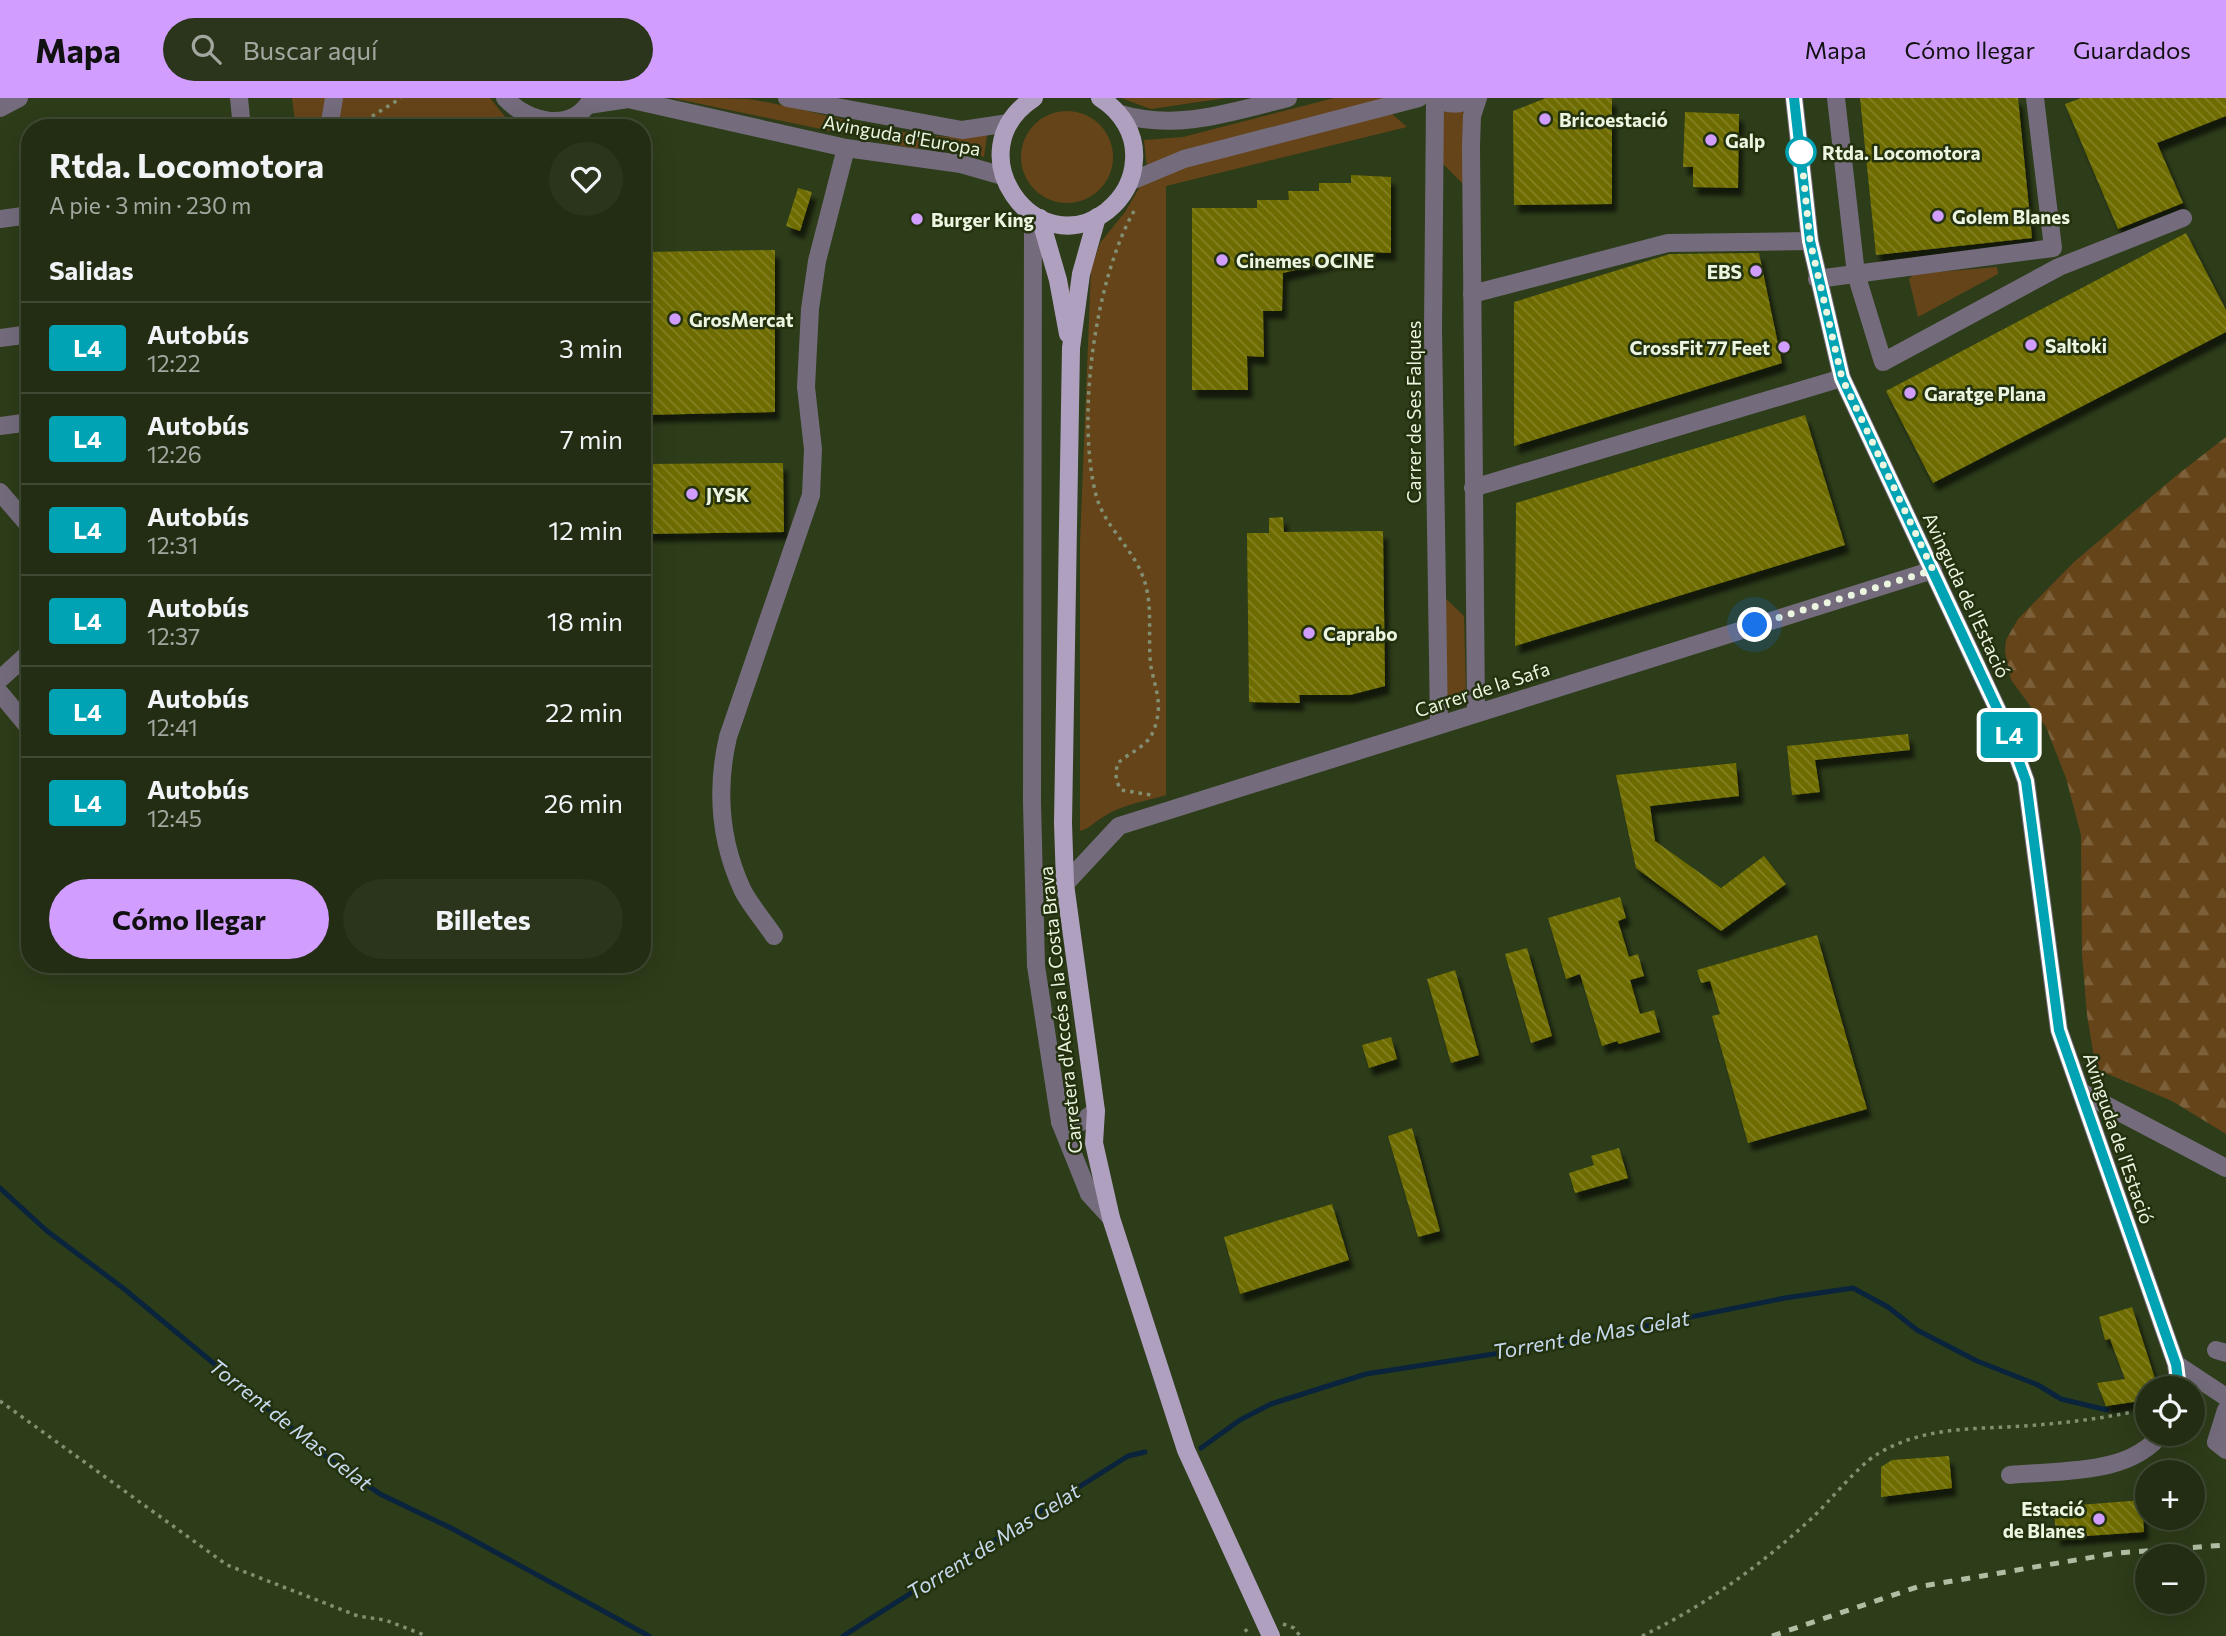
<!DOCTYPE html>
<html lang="es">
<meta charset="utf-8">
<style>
body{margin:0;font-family:Commissioner,sans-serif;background:#2a351c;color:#f1f3f6;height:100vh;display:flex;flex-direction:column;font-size:26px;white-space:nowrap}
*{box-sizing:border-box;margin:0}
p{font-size:23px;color:#a2a8a0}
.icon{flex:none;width:38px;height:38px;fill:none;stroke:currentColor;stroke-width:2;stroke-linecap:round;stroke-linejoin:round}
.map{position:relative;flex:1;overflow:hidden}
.details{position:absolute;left:21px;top:21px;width:630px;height:854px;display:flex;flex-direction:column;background:#222d13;border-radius:28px;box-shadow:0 7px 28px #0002,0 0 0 2px #3f4933}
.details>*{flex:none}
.badge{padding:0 14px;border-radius:5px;font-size:24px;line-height:46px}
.buttons{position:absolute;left:2135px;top:1278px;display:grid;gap:14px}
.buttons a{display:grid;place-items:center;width:70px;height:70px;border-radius:50%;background:#222d13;box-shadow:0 7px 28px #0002,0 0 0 2px #3f4933;font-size:35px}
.you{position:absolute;width:35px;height:35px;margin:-18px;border:5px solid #fff;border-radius:50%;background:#1a73e8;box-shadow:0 0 0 10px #1a73e833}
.map>.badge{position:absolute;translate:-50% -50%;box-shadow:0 0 0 4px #fff}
h2{padding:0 28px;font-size:26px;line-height:63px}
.round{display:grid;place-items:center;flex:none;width:74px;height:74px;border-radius:37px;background:#2a351c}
.overview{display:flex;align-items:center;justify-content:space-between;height:119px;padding:0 28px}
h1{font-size:33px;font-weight:700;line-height:52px}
.button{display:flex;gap:14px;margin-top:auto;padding:14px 28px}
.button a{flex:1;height:80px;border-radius:42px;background:#d19dfe;color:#111;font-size:28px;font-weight:700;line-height:80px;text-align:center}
.button a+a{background:#2a351c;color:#f1f3f6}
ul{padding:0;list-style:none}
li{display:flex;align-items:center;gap:21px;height:91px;padding:0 28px;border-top:2px solid #3f4933}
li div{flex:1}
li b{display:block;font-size:26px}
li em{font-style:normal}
li .badge{min-width:77px;font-weight:700;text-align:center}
header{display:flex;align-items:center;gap:42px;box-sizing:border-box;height:98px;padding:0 35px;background:#d19dfe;color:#111}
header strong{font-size:33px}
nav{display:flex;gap:38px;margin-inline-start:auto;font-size:24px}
.search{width:490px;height:63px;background:#2a351c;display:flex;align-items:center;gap:18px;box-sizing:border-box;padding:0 24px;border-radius:38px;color:#a2a8a0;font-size:26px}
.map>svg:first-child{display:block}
.green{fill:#664419}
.forest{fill:url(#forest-firs)}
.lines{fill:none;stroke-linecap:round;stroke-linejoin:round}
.stream{stroke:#09243c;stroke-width:5}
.building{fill:url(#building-back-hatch);filter:url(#shadow)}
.path{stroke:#828f72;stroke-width:3.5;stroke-dasharray:3.5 5;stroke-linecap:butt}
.minor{stroke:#746c7c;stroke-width:18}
.major{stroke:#b0a0c0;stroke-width:18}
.rail{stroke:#b1bda3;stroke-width:5;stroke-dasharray:9 9;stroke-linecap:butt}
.line-casing{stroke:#fff;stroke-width:16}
.line{stroke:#00a3b4;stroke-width:10}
.walk{stroke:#ebf5e0;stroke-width:7;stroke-dasharray:0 12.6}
.poi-dot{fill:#d19dfe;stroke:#23310f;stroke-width:2.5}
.stop-dot{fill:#fff;stroke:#00a3b4;stroke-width:3.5}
.labels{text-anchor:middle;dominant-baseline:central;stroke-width:5;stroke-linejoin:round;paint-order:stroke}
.poi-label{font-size:19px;font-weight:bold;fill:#ebf5e0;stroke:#23310f;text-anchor:start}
.street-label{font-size:19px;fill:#ebf5e0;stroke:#23310f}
.stop-label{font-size:19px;font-weight:bold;fill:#ebf5e0;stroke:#23310f;text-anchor:start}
.water-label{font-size:21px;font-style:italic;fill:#c6d9ed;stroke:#23310f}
</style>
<header>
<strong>Mapa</strong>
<div class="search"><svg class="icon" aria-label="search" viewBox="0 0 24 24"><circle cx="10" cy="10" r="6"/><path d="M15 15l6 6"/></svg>Buscar aquí</div>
<nav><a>Mapa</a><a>Cómo llegar</a><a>Guardados</a></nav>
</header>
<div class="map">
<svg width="2226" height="1538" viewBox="0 0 2226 1538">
<defs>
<pattern id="forest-firs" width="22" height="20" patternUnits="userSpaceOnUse" patternTransform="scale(1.75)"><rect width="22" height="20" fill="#664419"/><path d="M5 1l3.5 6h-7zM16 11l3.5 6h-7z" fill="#7c603a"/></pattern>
<pattern id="building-back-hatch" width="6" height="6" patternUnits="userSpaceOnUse" patternTransform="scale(1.75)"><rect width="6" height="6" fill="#6e6c00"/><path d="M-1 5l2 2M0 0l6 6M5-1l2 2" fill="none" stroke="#838225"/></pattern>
<filter id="shadow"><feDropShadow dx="4.5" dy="8" stdDeviation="2" flood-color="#0009"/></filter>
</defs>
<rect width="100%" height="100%" fill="#2d3c19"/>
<g class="green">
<polygon points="292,0 490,0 514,30 296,30"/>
<path d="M672,0C697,0 724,0 748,1C821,12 915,48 987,37L984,59L966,52L912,50Z"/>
<polygon points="1121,0 1226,0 1151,11"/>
<polygon points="1334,0 1387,0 1147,71 1144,42 1183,39"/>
<polygon points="1466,8 1463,86 1441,64 1439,9"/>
<circle cx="1067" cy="59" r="46"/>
<path d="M1392,16L1407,29L1166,88V697C1146,703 1121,707 1103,719C1094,724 1091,730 1080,733V445L1091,172L1100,145L1125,114L1142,85L1172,71Z"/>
<polygon points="1997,169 1998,176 1918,219 1909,181 1914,176"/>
<polygon points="1443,498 1464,518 1466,598 1454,607 1447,604"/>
</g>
<polygon class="forest" points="2226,339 2226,1036 2172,1003 2096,971 2087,917 2082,856 2081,737 2066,680 2046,629 2011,582 2005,554 2006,542 2018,521 2074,464 2177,377"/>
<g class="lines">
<g class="stream">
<polyline points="0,1090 47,1133 123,1190 323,1356 380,1396 453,1431 649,1538"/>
<polyline points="1201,1350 1240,1322 1271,1306 1366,1276 1551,1247 1785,1200 1853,1190 1888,1209 1917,1232 1977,1263 2038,1287 2061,1301 2107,1312"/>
<polyline points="843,1538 1128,1358 1145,1354"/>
</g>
</g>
<g class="building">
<polygon points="1546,0 1612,0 1612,106 1514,107 1513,13"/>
<polygon points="1860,0 2018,0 2032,140 1876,157"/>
<polygon points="2081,0 2226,0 2226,18 2157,45 2183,105 2118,131 2065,6"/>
<polygon points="1685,14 1739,16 1738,90 1693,89 1693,69 1683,69"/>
<polygon points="1351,77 1391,79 1391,155 1370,154 1283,175 1282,213 1263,213 1264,259 1247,258 1248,292 1192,292 1192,110 1257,110 1257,102 1289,102 1288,93 1319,93 1319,85 1351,85"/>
<polygon points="798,90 812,94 800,133 786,128"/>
<polygon points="2186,135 2226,212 2226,234 1933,385 1886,293"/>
<polygon points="775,152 775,314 642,317 642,154"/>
<polygon points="1759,155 1782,265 1514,348 1514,204 1670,156"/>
<polygon points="1805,317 1845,447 1515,548 1516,405"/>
<polygon points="783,365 784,434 642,436 642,366"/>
<polygon points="1283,419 1284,434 1383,433 1385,588 1350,597 1299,597 1300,605 1249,604 1247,435 1269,435 1269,420"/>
<polygon points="1908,636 1910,652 1815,662 1820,694 1792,697 1787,648"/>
<polygon points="1736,665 1739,698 1650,708 1655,743 1721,790 1764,758 1786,786 1721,833 1636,770 1616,677"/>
<polygon points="1620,799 1626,820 1618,823 1629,859 1638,856 1644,878 1630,882 1640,916 1654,912 1660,934 1619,946 1617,943 1602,948 1580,876 1566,881 1548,820"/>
<polygon points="1817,837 1867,1011 1748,1045 1712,918 1720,916 1710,883 1701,885 1697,872"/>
<polygon points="1527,850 1552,938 1531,945 1505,856"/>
<polygon points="1455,872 1479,957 1451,965 1427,881"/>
<polygon points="1391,939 1397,961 1369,970 1362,947"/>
<polygon points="1412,1030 1440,1133 1418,1139 1388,1038"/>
<polygon points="1619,1050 1628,1080 1575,1095 1569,1075 1594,1067 1591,1058"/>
<polygon points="1332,1106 1349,1162 1240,1196 1224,1139"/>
<polygon points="2132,1209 2158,1290 2147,1290 2147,1302 2106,1308 2097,1285 2125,1281 2110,1241 2105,1242 2099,1219"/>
<polygon points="1949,1358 1952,1390 1881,1399 1881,1369 1892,1362"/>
<polygon points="2142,1402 2144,1434 2056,1440 2054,1409"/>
</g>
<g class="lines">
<g class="path">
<polyline points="348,24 363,24 401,0"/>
<path d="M1134,113C1095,182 1076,320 1096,397C1104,428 1132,449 1143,479C1154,507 1147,540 1151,569C1154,585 1160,599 1158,616C1157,622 1155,631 1152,636C1145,650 1128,655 1117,666L1116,682L1121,692L1151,697"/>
<polyline points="0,1303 227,1467 358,1518 385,1522 427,1538"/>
<polyline points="1283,1526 1294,1530 1300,1538"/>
<polyline points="1245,1531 1250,1538"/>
<path d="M1642,1538C1706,1507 1760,1468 1812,1420C1829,1404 1859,1367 1876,1357C1925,1326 1982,1332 2037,1327C2074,1324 2111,1319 2147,1311"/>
</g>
<g class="minor">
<polyline points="239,0 242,30"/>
<path d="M505,0C528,25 573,36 592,0"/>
<polyline points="787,0 962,32 1009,25"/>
<path d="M1433,0C1448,7 1460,8 1474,0"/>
<polyline points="1794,0 1810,143 1842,280 2009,636 2026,683 2059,932 2176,1266 2179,1290"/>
<polyline points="1836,0 1856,176 1883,264 2059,169 2183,120"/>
<polyline points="1435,2 1433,232 1439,627"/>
<polyline points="588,7 628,1 846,50 961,66 1003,78"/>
<polyline points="0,10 19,0"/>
<path d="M1120,16C1178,33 1231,14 1288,0"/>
<polyline points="329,30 334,0"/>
<polyline points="1129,84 1184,61 1419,0"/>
<polyline points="1033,117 1032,704 1036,868 1060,1024 1089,1096 1111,1120"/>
<polyline points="0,121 30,117"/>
<polyline points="1817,181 2053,150 2035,0"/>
<polyline points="1472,196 1668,145 1810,143"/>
<polyline points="0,240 30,236"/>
<polyline points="0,328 30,324"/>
<polyline points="1473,390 1842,280"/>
<polyline points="0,394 30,429"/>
<polyline points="0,581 30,554"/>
<polyline points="0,595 30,631"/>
<polyline points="1476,614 1471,48 1472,18 1478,0"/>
<polyline points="1065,786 1119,728 1933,472"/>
<path d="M774,838C764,823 751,808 743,793C720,744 716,691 728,639L811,397L813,351L806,289L810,211L817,163L846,50"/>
<polyline points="2081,994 2226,1070"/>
<polyline points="1060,1024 1075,1028 1096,1013"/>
<polyline points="2216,1252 2226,1255"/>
<polyline points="2176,1266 2226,1299"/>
<polyline points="2226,1312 2216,1344 2226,1352"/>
<path d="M2010,1377C2059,1372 2130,1378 2162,1335"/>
</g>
<g class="major">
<path d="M1034,0C953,53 1036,168 1107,113C1123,100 1133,83 1134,62C1136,36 1122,14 1100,0"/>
<polyline points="1097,119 1081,176 1071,250 1063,725 1065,786 1096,1013 1094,1045 1111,1120 1186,1352 1271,1538"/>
<polyline points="1040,120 1058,182 1068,236"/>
</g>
<polyline class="rail" points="1772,1538 1917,1489 2117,1455 2226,1447"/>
</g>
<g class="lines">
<defs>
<polyline id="line" points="1794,0 1810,143 1842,280 2009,636 2026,683 2059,932 2176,1266 2179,1290"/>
</defs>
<use href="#line" class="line-casing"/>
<use href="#line" class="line"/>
<polyline class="walk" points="1755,527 1933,472 1842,280 1810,143 1801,54"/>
</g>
<g class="poi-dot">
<circle cx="1545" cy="21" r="7"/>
<circle cx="1711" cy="42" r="7"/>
<circle cx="1938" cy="118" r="7"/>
<circle cx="917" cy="121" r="7"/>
<circle cx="1222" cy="162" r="7"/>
<circle cx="1756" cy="173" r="7"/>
<circle cx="675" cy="221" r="7"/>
<circle cx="2031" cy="247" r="7"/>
<circle cx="1784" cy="249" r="7"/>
<circle cx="1910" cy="295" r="7"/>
<circle cx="692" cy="396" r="7"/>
<circle cx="1309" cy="535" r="7"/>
<circle cx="2099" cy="1421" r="7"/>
</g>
<circle class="stop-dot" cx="1801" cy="54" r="14"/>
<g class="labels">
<g class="poi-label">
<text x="1559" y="21">Bricoestació</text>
<text x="1725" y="42">Galp</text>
<text x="1952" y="118">Golem Blanes</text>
<text x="931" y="121">Burger King</text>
<text x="1236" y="162">Cinemes OCINE</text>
<text x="1742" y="173" text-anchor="end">EBS</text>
<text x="689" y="221">GrosMercat</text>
<text x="2045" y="247">Saltoki</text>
<text x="1770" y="249" text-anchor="end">CrossFit 77 Feet</text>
<text x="1924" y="295">Garatge Plana</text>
<text x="706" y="396">JYSK</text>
<text x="1323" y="535">Caprabo</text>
<text x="2085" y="1410" text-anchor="end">Estació<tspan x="2085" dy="22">de Blanes</tspan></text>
</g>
<g class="street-label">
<text transform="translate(902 37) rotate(10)">Avinguda d'Europa</text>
<text transform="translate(1413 314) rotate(-90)">Carrer de Ses Falques</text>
<text transform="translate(1967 497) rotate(65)">Avinguda de l'Estació</text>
<text transform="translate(1482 591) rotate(-18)">Carrer de la Safa</text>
<text transform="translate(1060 912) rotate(-96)">Carretera d'Accés a la Costa Brava</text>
<text transform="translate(2119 1040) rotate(71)">Avinguda de l'Estació</text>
</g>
<g class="stop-label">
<text x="1822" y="54">Rtda. Locomotora</text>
</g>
<g class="water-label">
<text transform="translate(1591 1236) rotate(-10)">Torrent de Mas Gelat</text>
<text transform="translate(291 1326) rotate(38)">Torrent de Mas Gelat</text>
<text transform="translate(993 1443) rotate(-32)">Torrent de Mas Gelat</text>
</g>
</g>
</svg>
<div class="buttons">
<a><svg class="icon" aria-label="locate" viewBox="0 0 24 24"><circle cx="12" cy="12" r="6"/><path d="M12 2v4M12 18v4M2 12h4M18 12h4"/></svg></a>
<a>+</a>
<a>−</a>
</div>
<div class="you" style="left:1755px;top:527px"></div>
<b class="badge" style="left:2009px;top:637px;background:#00a3b4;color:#fff">L4</b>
<section class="details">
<div class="overview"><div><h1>Rtda. Locomotora</h1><p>A pie · 3 min · 230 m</p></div><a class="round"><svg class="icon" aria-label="heart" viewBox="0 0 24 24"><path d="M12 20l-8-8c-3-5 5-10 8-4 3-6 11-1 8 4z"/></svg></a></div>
<h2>Salidas</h2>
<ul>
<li><span class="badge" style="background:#00a3b4;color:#fff">L4</span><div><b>Autobús</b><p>12:22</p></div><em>3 min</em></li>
<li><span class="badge" style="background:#00a3b4;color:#fff">L4</span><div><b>Autobús</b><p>12:26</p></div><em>7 min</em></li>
<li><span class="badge" style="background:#00a3b4;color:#fff">L4</span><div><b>Autobús</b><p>12:31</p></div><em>12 min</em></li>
<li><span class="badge" style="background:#00a3b4;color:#fff">L4</span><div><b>Autobús</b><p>12:37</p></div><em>18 min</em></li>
<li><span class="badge" style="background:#00a3b4;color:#fff">L4</span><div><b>Autobús</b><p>12:41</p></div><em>22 min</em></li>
<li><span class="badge" style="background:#00a3b4;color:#fff">L4</span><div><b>Autobús</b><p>12:45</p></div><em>26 min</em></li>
</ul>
<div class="button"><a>Cómo llegar</a><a>Billetes</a></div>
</section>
</div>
